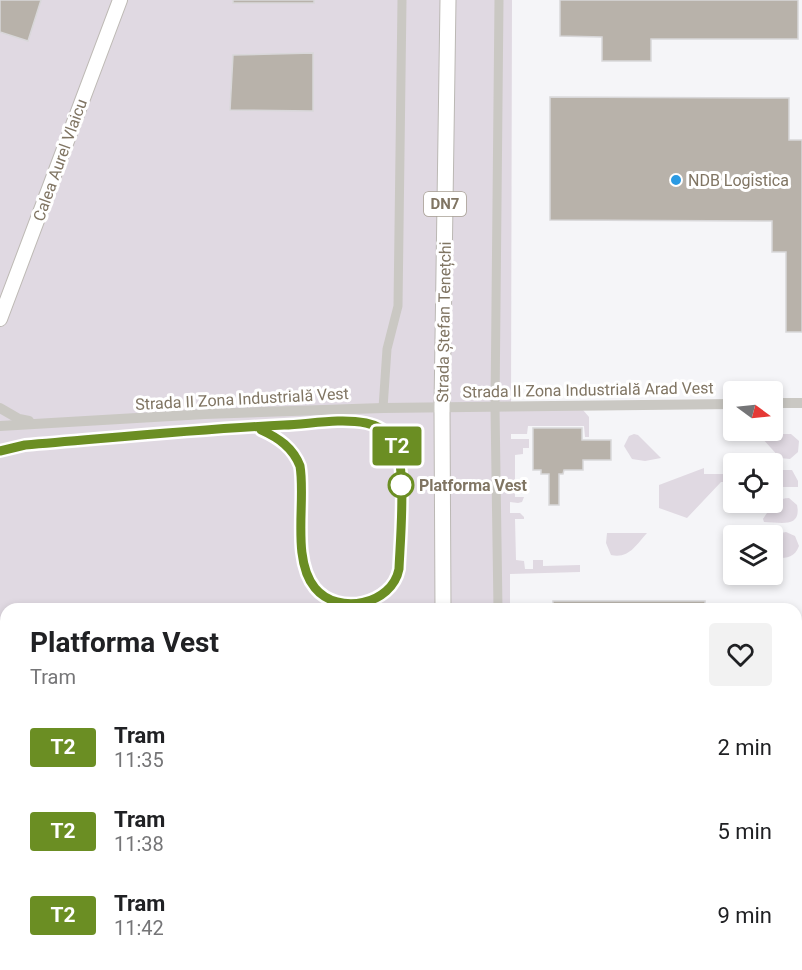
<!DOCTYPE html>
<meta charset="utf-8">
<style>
body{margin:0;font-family:Roboto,sans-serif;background:#f2f2f2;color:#202124;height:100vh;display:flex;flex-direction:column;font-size:22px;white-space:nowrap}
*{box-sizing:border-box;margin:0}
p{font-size:20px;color:#757577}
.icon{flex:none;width:33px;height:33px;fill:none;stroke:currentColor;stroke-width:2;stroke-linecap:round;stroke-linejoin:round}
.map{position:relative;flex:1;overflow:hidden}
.details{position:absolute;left:0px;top:603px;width:802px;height:368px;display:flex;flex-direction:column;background:#fff;border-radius:18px 18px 0 0;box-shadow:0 3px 9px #0003}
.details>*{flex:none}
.badge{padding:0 12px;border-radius:4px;font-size:21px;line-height:39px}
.needle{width:39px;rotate:105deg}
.controls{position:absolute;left:723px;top:381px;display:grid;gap:12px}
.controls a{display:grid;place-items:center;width:60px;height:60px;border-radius:6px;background:#fff;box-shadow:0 3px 9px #0003;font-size:30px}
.map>.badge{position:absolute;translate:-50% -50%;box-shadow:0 0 0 3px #fff}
.round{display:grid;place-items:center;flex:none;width:63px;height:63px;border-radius:6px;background:#f2f2f2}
.headline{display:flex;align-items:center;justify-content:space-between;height:102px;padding:0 30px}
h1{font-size:28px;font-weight:700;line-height:45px}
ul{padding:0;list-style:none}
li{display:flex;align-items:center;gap:18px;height:84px;padding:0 30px}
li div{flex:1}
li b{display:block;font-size:22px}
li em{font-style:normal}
li .badge{min-width:66px;font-weight:700;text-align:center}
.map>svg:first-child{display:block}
.green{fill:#e0d9e2}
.building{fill:#b8b2aa;stroke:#d8d7d9;stroke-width:1.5}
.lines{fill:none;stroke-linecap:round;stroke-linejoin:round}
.primary-casing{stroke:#bdb9b4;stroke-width:16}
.trunk-casing{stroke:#bbb8b4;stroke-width:17}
.minor{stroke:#cac8c3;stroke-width:9}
.tertiary{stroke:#cac8c3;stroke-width:10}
.primary{stroke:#fff;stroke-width:14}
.trunk{stroke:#fff;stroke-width:15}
.tram{stroke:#ada8a0;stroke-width:1.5}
.line-casing{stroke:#fff;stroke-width:14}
.line{stroke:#6b8e23;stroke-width:9}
.poi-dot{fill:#2a9ae3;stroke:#fff;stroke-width:2}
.stop-dot{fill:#fff;stroke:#6b8e23;stroke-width:3}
.labels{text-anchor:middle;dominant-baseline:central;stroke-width:6;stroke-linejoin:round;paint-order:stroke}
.shield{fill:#fff;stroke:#a69e92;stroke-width:1.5}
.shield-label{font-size:15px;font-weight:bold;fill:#807563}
.street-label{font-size:16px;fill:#807563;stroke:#fff}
.poi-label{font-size:16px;fill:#807563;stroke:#fff;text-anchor:start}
.stop-label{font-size:16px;font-weight:bold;fill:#807563;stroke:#fff;text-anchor:start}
</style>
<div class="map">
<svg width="802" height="970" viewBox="0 0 802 970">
<rect width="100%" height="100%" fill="#f5f5f8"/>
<g class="green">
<polygon points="0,0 512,0 511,410 583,410 589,417 589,437 585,437 584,426 528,426 527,434 511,434 511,439 529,439 529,448 523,448 523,454 515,455 515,497 524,497 522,502 518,503 510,502 510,513 520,513 524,517 524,519 515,519 516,560 524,561 525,569 533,569 533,560 543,560 543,566 580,565 580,572 510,574 510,609 6,609 6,964 508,964 508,970 0,970"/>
<polygon points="634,434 638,435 661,458 645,461 632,459 624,446 629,436"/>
<polygon points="763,434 791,434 799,441 798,452 790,459 780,458 762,438"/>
<polygon points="704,468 704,474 733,474 733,482 721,482 687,518 659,508 659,485"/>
<polygon points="781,470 792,470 798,481 798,487 782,487 781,483 773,483 773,474 780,474"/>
<path d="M789,498L797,505C802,529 779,522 764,522L763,519C770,509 775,498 789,498Z"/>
<path d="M786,532L795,536L799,546C794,559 785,558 773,558V541L781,533Z"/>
<path d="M607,533H647C636,545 629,559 611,555L606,543Z"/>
</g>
<g class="building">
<polygon points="0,0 41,0 28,41 0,32"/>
<rect x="233" y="0" width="81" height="3"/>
<polygon points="560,0 798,0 798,39 651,39 651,61 602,61 602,37 560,36"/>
<polygon points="313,53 313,111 230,110 233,55"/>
<polygon points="550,97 789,98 789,140 802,140 802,332 786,332 786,252 772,252 772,221 550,220"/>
<polygon points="533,428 582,428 582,440 611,440 611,460 583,460 583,470 564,470 563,474 559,474 559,505 549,505 549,474 541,474 541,470 533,470"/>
<rect x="553" y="601" width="152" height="8"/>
<rect x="796" y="831" width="6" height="97"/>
<rect x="540" y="964" width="30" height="6"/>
</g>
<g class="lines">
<defs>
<polyline id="primary" points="0,319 120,0"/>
<g id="trunk">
<polyline points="443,609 442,407 448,0"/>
<polyline points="445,964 445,970"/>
</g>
</defs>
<use href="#primary" class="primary-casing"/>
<use href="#trunk" class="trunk-casing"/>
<g class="minor">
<polyline points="383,408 387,349 398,306 402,0"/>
<polyline points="498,609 495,407 499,0"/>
<polyline points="498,964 498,970"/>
</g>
<g class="tertiary">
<polyline points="772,403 802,403"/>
<polyline points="0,408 19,419 29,421"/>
<polyline points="0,426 205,414 383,408 734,404"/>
</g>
<use href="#primary" class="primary"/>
<use href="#trunk" class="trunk"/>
<path class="tram" d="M0,451L25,445C110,438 195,429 279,425C306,424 340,418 366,423C376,425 386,430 392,439C408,460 401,540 399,569C396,582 391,591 379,597C366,604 351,604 338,601C277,589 318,492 297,457C286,439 266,431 247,427"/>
</g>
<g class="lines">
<defs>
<path id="line" d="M0,451L25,445C111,438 198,429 284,425C310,424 340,418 366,423C376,425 386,430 392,439C408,459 400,541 399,569C392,605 338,616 315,588C291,559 306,501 300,466C293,448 279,438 261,430"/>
</defs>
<use href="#line" class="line-casing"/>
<use href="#line" class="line"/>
</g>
<circle class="poi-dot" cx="676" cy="180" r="6"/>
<circle class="stop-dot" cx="401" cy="485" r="12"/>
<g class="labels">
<rect class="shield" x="424" y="192" width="42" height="24" rx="4.5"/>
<g class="shield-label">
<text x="445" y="204">DN7</text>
</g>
<g class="street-label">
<text transform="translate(60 160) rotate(-70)">Calea Aurel Vlaicu</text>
<text transform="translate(444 322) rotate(-89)">Strada Ștefan Tenețchi</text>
<text transform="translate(588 390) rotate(-1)">Strada II Zona Industrială Arad Vest</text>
<text transform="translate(242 399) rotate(-3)">Strada II Zona Industrială Vest</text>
</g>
<g class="poi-label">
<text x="688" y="180">NDB Logistica</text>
</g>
<g class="stop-label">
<text x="419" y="485">Platforma Vest</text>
</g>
</g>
</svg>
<div class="controls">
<a><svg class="needle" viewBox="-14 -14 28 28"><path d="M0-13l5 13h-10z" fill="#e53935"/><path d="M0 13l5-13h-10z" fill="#757577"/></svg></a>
<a><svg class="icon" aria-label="locate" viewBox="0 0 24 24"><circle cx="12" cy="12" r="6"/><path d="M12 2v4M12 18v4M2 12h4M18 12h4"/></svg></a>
<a><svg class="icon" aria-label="layers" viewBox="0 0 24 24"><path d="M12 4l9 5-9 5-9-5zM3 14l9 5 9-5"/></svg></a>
</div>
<b class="badge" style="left:397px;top:446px;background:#6b8e23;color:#fff">T2</b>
<section class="details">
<div class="headline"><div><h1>Platforma Vest</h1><p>Tram</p></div><a class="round"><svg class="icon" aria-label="heart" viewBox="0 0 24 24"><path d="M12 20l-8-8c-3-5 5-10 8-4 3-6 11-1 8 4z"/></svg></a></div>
<ul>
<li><span class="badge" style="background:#6b8e23;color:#fff">T2</span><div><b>Tram</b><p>11:35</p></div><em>2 min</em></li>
<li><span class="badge" style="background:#6b8e23;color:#fff">T2</span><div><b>Tram</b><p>11:38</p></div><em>5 min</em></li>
<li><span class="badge" style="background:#6b8e23;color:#fff">T2</span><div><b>Tram</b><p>11:42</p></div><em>9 min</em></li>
</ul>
</section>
</div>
